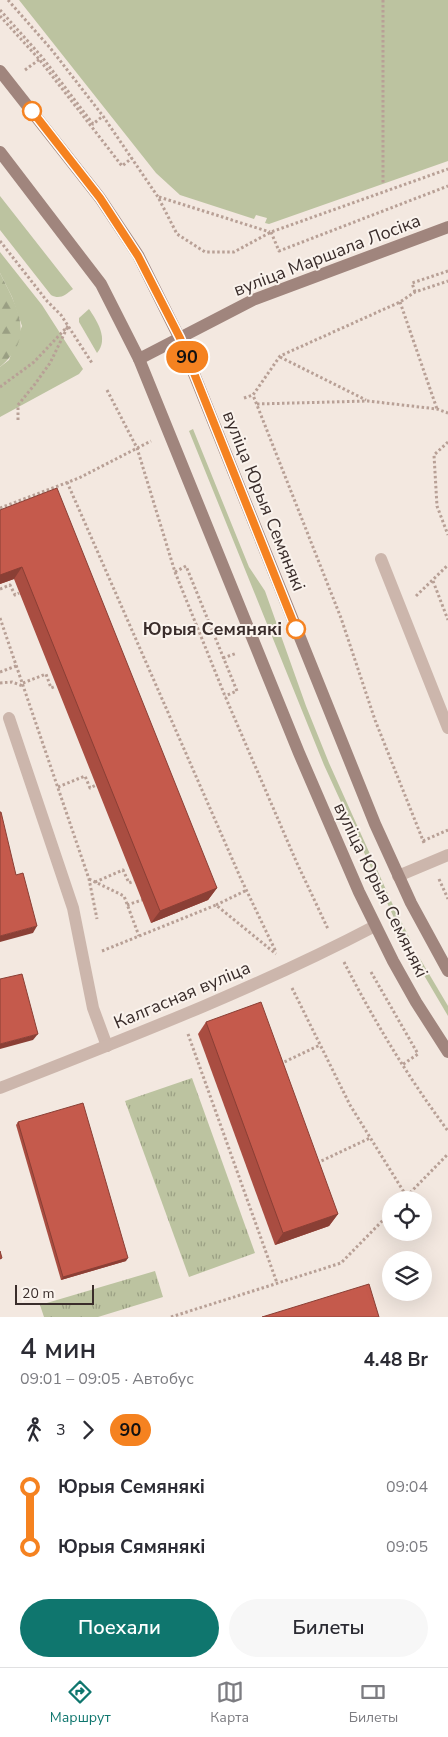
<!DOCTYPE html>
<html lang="ru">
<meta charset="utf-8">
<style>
body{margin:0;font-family:"Nunito Sans",sans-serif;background:#f7f7f7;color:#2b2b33;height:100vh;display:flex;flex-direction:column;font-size:19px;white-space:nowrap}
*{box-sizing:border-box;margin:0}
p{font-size:16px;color:#7c7c81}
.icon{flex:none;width:28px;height:28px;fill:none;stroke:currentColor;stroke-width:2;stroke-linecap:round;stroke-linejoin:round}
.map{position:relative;height:1317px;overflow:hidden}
.panel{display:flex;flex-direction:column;background:#fff;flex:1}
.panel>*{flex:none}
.badge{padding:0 10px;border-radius:16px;font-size:18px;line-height:32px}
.buttons{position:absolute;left:382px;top:1191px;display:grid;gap:10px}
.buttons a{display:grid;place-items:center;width:50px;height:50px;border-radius:50%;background:#fff;box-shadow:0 5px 20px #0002;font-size:25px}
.scale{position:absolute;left:15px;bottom:12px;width:79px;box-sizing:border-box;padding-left:5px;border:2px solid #3a2d2b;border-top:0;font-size:14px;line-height:18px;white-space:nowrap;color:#3a2d2b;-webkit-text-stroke:4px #faf3ed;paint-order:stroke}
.map>.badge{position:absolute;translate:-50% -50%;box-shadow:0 0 0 2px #fff}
.legs{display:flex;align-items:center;gap:8px;height:55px;padding:0 20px;font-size:16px}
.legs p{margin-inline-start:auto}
.head{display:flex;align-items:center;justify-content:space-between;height:85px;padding:0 20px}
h1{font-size:28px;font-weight:600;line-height:38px}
.action{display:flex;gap:10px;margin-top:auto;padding:10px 20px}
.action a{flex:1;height:58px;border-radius:30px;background:#0f766e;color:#fff;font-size:20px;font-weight:600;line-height:58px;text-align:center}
.action a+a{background:#f7f7f7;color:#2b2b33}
ul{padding:0 20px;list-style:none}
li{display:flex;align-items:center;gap:18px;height:60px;font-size:19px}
li i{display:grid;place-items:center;width:8px;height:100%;margin:0 6px;background:currentColor}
li i::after{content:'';width:12px;height:12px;margin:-6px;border:4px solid;border-radius:50%;background:#fff}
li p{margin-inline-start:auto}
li:first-child i{background:linear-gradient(#0000 50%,currentColor 0)}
li:last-child i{background:linear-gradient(currentColor 50%,#0000 0)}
.menu{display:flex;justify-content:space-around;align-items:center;height:70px;border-top:1px solid #e1e1e2;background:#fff;font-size:14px;color:#7c7c81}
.menu a{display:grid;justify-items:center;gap:2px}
.menu .selected{color:#0f766e}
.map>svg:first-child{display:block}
.grass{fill:#bcc3a0}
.forest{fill:url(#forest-firs)}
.park{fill:url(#park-tufts)}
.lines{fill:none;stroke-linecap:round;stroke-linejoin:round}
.path{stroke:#b8a096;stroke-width:3;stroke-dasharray:2.5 2.5;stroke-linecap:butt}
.service{stroke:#ccb6ac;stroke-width:12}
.minor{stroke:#ccb6ac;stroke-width:12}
.secondary{stroke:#a0857d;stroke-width:12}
.wall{fill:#a94d41}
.shaded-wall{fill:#8a3f35}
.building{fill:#c55a4c;stroke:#8a3f35}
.line-1-casing{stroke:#fff;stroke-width:11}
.line-1{stroke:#f58220;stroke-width:8}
.stop-1-dot{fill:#fff;stroke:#f58220;stroke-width:2.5}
.labels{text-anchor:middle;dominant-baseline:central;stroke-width:4;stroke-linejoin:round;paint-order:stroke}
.street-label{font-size:18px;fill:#3a2d2b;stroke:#faf3ed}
.stop-label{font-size:18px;font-weight:bold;fill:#3a2d2b;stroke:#faf3ed;text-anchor:end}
</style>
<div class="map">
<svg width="448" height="1317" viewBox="0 0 448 1317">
<defs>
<pattern id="forest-firs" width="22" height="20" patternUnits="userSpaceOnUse" patternTransform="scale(1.25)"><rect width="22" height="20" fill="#bcc3a0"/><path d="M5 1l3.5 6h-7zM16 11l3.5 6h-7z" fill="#9a9f83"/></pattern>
<pattern id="park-tufts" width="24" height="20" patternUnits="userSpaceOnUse" patternTransform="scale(1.25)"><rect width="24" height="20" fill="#bcc3a0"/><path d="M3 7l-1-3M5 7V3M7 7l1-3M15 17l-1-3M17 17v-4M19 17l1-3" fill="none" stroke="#9a9f83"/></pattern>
</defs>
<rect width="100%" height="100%" fill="#f3e8e0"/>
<g class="grass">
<polygon points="19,0 448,0 448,161 269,224 265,223 267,218 256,215 254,219 180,195 156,173"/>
<path d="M0,196L73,289C65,295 60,300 51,295L0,230Z"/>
<polygon points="0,252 42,305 83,369 79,374 0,417 0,367 9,360 22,326 12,297 0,273"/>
<path d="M89,309C97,321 109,339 97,353L79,322V318Z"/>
<polygon points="193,429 249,567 265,591 306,706 329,763 392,903 411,941 406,944 324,765 189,431"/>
<polygon points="419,957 448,1006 448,1016 415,960"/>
</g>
<path class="forest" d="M0,273C18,309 36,337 0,367Z"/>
<g class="park">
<polygon points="192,1078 255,1253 189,1277 125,1101"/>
<polygon points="155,1271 163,1297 98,1317 44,1317 40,1305"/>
</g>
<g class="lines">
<g class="path">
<polyline points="8,0 51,49 103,116 158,197 177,234 205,252 234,252 271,232 448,169"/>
<polyline points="383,0 383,184"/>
<polyline points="0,10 42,57 93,124 103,116"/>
<polyline points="0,16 39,59 122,166 132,158"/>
<polyline points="25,70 40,59"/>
<polyline points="159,197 270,232"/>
<polyline points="271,232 279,251 448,186"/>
<polyline points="0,241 47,301 61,315 92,363"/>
<polyline points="415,292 412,283 448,271"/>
<polyline points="400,302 437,409"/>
<polyline points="280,357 366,400"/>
<polyline points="0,387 34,362 68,326"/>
<polyline points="107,390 137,448 175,572 225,696 296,861 328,929"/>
<polyline points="244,398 253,395"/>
<polyline points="257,404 368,401 437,409 448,413"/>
<polyline points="18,420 18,405 35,384 50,363 68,326"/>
<polyline points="448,442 434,455 437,506 448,535"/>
<polyline points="67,482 241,879 276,952"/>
<polyline points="0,508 79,478 151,441"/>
<polyline points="175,572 186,566 237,691 225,696"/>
<polyline points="433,581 448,620"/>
<polyline points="0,589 10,585 15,595 19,593"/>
<polyline points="416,596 448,565"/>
<polyline points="0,618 89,879 97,919"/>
<polyline points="223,658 237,653"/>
<polyline points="0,672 16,666"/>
<polyline points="0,683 12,682 23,686"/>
<polyline points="23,683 46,674 51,688 56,686"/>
<polyline points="58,787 85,776 90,788 96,785"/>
<polyline points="423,841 448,830"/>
<polyline points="424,843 375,720 341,618 253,395 280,356 400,302 415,292 448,281"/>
<polyline points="89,879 124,896 139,936"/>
<polyline points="439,879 448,899"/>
<polyline points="95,882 123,870 129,883 134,881"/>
<polyline points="127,905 142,900"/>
<polyline points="216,905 247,890"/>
<polyline points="102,951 216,905 276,954"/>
<path d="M344,962C374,1021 408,1077 448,1131"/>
<polyline points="371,972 418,1054 402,1065"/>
<polyline points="292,988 350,1105 407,1197"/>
<polyline points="188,1034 277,1283"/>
<polyline points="280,1064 320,1045"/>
<polyline points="317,1163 370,1138"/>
<polyline points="403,1200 448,1154"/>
<polyline points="171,1317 341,1263 391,1212"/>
</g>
<g class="service">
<polyline points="381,559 448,728"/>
<polyline points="9,718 73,908 93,1008 107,1046"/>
<polyline points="398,876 448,855"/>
</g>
<path class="minor" d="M0,1088C127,1038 255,989 375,926"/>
<g class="secondary">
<polyline points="0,71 100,198 138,255 180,339 375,824 411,903 448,971"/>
<polyline points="0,152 101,284 139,359 299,753 359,892 393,961 416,1002 448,1052"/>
<polyline points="139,359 253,300 448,227"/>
</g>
</g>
<g class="wall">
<polygon points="0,510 217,888 208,900 151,923 14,579 0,584"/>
<polygon points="206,1022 338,1214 329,1226 275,1245 198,1034"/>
<polygon points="18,1122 126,1261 61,1280 16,1125"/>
</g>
<g class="shaded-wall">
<polygon points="22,567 14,579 0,584 0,575"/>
<polygon points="217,888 208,900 151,923 160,911"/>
<polygon points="37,926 33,933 0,942 0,936"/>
<polygon points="38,1034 33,1040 0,1049 0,1044"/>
<polygon points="338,1214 329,1226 275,1245 283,1233"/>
<polygon points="128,1258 126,1261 61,1280 63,1277"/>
</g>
<g class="building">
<polygon points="57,488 217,888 160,911 22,567 0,575 0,510"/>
<polygon points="0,812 1,812 16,875 23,873 37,926 0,936"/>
<polygon points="22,974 38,1034 0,1044 0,979"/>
<polygon points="261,1002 338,1214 283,1233 206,1022"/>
<polygon points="83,1103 128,1258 63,1277 18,1122"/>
<polygon points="0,1251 2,1258 0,1259"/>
<polygon points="369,1284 379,1317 262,1317"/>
</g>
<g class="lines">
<defs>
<polyline id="line-1" points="32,111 100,198 138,256 180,338 296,629"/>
</defs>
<use href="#line-1" class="line-1-casing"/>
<use href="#line-1" class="line-1"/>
</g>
<g class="stop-1-dot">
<circle cx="32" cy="111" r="9"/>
<circle cx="296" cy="629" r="9"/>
</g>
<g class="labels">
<g class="street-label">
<text transform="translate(327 255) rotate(-21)">вуліца Маршала Лосіка</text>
<text transform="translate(264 501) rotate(68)">вуліца Юрыя Семянякі</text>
<text transform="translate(381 890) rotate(64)">вуліца Юрыя Семянякі</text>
<text transform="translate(182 995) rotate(-23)">Калгасная вуліца</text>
</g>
<g class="stop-label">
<text x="282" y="629">Юрыя Семянякі</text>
</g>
</g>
</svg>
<div class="buttons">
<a><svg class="icon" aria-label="locate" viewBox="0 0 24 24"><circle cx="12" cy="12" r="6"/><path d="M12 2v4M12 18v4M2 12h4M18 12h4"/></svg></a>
<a><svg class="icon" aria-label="layers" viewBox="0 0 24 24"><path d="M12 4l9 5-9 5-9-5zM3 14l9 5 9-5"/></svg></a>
</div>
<div class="scale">20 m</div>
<b class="badge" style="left:187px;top:357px;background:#f58220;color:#111">90</b>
</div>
<section class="panel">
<div class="head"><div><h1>4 мин</h1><p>09:01 – 09:05 · Автобус</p></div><b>4.48 Br</b></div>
<div class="legs"><svg class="icon" aria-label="walk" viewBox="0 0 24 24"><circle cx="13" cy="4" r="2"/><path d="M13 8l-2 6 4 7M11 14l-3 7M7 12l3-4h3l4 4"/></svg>3<svg class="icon" aria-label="forward" viewBox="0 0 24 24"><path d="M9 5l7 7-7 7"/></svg><b class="badge" style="background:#f58220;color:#111">90</b></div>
<ul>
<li><i style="color:#f58220"></i><b>Юрыя Семянякі</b><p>09:04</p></li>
<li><i style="color:#f58220"></i><b>Юрыя Сямянякі</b><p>09:05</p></li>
</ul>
<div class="action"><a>Поехали</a><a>Билеты</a></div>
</section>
<nav class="menu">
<a class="selected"><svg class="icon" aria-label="directions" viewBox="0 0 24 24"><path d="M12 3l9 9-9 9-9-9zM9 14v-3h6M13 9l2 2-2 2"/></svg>Маршрут</a>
<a><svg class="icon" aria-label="map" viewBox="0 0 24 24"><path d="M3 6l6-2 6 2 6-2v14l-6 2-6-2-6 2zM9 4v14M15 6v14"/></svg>Карта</a>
<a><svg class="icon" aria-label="tickets" viewBox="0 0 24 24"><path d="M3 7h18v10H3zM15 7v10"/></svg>Билеты</a>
</nav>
